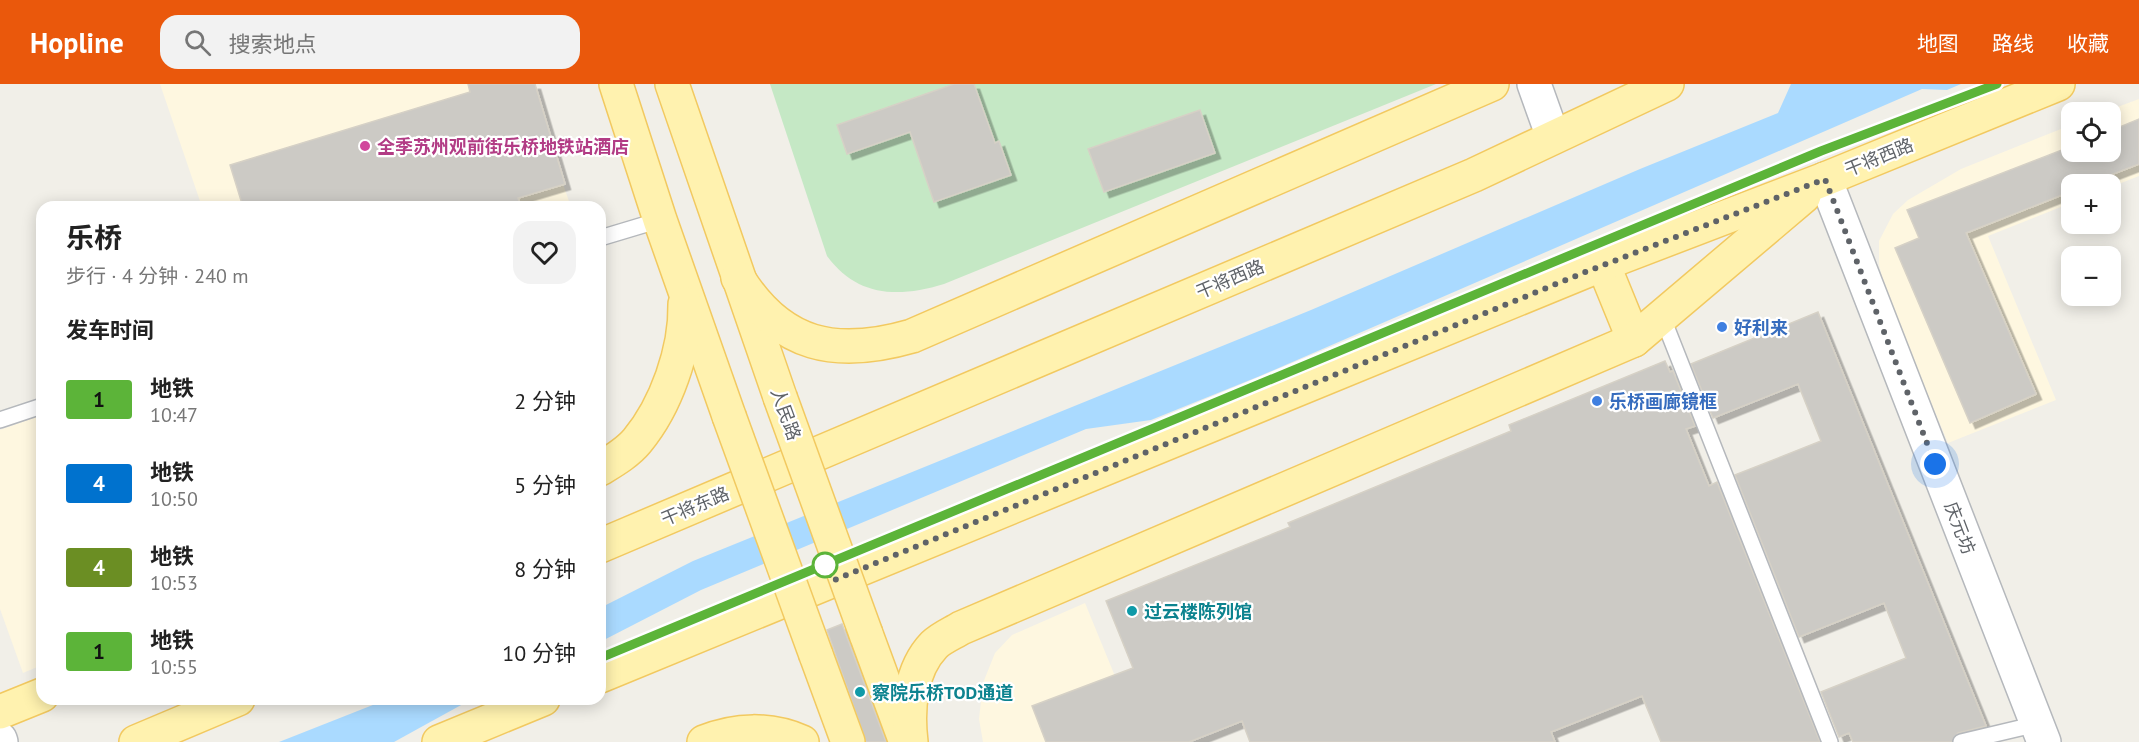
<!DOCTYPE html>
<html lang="zh">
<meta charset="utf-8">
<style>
body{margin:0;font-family:"PT Sans","Noto Sans SC",sans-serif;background:#f2f2f2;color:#222;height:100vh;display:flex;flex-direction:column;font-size:22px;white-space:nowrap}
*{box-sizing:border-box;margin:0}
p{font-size:20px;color:#767676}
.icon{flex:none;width:33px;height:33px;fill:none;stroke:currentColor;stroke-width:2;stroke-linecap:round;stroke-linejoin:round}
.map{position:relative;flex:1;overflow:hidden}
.details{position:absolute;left:36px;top:117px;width:570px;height:504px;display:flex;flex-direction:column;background:#fff;border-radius:18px;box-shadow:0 3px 15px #0003}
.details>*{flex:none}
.badge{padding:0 12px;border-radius:4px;font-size:21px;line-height:39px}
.buttons{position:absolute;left:2061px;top:18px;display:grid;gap:12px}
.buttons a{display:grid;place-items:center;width:60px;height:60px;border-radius:12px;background:#fff;box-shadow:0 3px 15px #0003;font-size:30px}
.you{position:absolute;width:30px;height:30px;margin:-15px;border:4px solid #fff;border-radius:50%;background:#1a73e8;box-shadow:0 0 0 9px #1a73e833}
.map>.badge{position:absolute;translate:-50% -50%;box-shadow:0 0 0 3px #fff}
h2{padding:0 30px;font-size:22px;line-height:54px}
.round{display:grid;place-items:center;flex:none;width:63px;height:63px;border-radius:18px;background:#f2f2f2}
.summary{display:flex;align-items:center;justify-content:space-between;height:102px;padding:0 30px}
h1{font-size:28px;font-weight:700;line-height:45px}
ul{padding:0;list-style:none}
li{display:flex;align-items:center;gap:18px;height:84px;padding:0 30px}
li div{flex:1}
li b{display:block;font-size:22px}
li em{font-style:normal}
li .badge{min-width:66px;font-weight:700;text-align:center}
header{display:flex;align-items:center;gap:36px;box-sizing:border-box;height:84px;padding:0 30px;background:#ea580c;color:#fff}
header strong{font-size:28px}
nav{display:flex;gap:33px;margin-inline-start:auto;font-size:21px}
.search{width:420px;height:54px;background:#f2f2f2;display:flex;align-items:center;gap:15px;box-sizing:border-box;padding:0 21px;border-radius:18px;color:#767676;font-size:22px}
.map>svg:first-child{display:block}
.commercial{fill:#fef7e0}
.green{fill:#c5e8c5}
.water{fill:#aadaff}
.building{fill:#cccac5;stroke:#d6d1c6;stroke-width:1.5;filter:url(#shadow)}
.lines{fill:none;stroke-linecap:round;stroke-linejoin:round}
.service-casing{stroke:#b5b8bc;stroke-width:18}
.tertiary-casing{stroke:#b5b8bc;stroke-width:36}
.primary-casing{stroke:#f2c960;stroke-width:36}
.service{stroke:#fff;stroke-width:15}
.tertiary{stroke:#fff;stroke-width:33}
.primary{stroke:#fff2af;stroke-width:33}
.primary-bridge-casing{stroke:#f2c960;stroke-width:36;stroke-linecap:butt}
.primary-bridge{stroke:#fff2af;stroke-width:33}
.line-casing{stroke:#fff;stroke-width:14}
.line{stroke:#5cb439;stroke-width:9}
.walk{stroke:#5f6368;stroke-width:6;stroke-dasharray:0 10.8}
.hotel-dot{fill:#d1479c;stroke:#fff;stroke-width:2}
.shop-dot{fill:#3f7fe0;stroke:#fff;stroke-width:2}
.stop-dot{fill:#fff;stroke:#5cb439;stroke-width:3}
.culture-dot{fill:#0f9aa8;stroke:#fff;stroke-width:2}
.labels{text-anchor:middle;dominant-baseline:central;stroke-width:4.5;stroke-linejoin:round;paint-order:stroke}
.hotel-label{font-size:18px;font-weight:bold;fill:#b23c85;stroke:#fff;text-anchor:start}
.street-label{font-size:18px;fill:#5f6368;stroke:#fff}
.shop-label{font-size:18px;font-weight:bold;fill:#366cbe;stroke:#fff;text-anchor:start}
.culture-label{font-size:18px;font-weight:bold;fill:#0d838f;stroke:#fff;text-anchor:start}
</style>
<header>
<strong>Hopline</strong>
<div class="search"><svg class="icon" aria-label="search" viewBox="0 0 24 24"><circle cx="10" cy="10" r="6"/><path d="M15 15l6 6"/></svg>搜索地点</div>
<nav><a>地图</a><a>路线</a><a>收藏</a></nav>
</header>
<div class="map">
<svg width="2139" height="658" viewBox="0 0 2139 658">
<defs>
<filter id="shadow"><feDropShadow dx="5.5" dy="5.5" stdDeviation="0" flood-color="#0004"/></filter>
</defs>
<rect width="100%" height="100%" fill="#f1efe8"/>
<g class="commercial">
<polygon points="160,0 528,0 571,123 202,123"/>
<polygon points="2139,15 2139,92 2111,103 2110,100 2072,100 2071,119 1988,152 2056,316 1948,359 1886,211 1879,180 1879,157 1893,130 1908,116 1961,85 2071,41 2072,68 2110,68 2110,28 2104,28"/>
<polygon points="42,331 42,581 23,589 0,525 0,346"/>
<polygon points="1085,519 1142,658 983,658 979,635 983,599 995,569 1012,551"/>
</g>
<path class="green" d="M770,0H1436L944,200C898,214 857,213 827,172Z"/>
<g class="water">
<polygon points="1791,0 1961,0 1947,6 1922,5 1260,292 1151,336 1086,345 701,506 600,558 600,524 693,477 1311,226 1640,85 1778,29"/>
<polygon points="388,615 472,615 394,658 279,658"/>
</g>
<g class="building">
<polygon points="468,0 535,0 565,100 518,114 521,123 243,123 230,81 470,8"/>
<polygon points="954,0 974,0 995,59 999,57 1011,91 934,118 910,48 847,70 837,41"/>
<polygon points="1200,26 1215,69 1104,108 1088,65"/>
<polygon points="2139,35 2139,80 2087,100 2072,100 2072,107 1966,149 2036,310 1970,339 1895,164 1919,154 1907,126 2072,62 2072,68 2110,68 2110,47"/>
<polygon points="1818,228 1986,642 1958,649 1952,658 1853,658 1849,649 1839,653 1821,608 1906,574 1884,519 1799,553 1735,391 1821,357 1798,300 1713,334 1691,280"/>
<polygon points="1665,277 1670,288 1673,287 1695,342 1686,345 1709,402 1717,398 1820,658 1661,658 1642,612 1551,648 1555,658 1250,658 1242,637 1189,658 1046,658 1032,622 1133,584 1106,517 1290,443 1288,439 1511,347 1509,341"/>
<polygon points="842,540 848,556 886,658 866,658 827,546"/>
</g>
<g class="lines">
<defs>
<g id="service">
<polyline points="600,154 660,136"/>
<polyline points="1662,232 1830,658"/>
<polyline points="0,336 42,322"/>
<polyline points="1961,658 2037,640"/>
</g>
<g id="tertiary">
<polyline points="1534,0 1553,53"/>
<polyline points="1825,95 2044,658"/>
<polyline points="0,655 1,658"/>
</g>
<g id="primary">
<polyline points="616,0 660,136 729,332"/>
<polyline points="672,0 780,313"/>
<polyline points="1603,180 1634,256"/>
<path d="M738,194C781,263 836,274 912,252L1492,0"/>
<path d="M600,385C613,377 627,369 637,357C666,322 686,266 685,220"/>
<polyline points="600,462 1474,91 1667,0"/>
<polyline points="866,550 904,653"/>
<polyline points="816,571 848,658"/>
<polyline points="600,592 1603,180 1825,95 2058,0"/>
<polyline points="0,628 42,611"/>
<polyline points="136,658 238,615"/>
<polyline points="439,658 543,615"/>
<path d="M704,658C736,645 770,644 802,658"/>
<path d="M911,658C907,625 910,586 934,561C941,554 953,549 961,544L1634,256L1804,112"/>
</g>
</defs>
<use href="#service" class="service-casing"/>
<use href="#tertiary" class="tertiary-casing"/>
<use href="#primary" class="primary-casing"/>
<use href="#service" class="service"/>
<use href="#tertiary" class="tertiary"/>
<use href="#primary" class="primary"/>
<defs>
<g id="primary-bridge">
<polyline points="780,313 866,550"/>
<polyline points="729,332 816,571"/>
</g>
</defs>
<use href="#primary-bridge" class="primary-bridge-casing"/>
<use href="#primary-bridge" class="primary-bridge"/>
</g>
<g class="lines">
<defs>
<polyline id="line" points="600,574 1821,67 1997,0"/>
</defs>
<use href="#line" class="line-casing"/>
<use href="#line" class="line"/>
<polyline class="walk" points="825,481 832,497 1583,189 1825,95 1935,380"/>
</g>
<circle class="hotel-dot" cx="365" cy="62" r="6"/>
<g class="shop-dot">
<circle cx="1722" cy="243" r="6"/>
<circle cx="1597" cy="317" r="6"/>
</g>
<circle class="stop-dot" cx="825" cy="481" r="12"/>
<g class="culture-dot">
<circle cx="1132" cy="527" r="6"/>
<circle cx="860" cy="608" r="6"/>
</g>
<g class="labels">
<g class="hotel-label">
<text x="377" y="62">全季苏州观前街乐桥地铁站酒店</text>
</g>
<g class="street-label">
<text transform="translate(1879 73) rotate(-22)">干将西路</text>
<text transform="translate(1230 195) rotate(-23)">干将西路</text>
<text transform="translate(786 330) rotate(70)">人民路</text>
<text transform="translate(695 422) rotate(-23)">干将东路</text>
<text transform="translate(1960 444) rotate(69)">庆元坊</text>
</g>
<g class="shop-label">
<text x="1734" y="243">好利来</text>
<text x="1609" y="317">乐桥画廊镜框</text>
</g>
<g class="culture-label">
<text x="1144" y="527">过云楼陈列馆</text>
<text x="872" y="608">察院乐桥TOD通道</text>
</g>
</g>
</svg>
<div class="buttons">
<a><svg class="icon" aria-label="locate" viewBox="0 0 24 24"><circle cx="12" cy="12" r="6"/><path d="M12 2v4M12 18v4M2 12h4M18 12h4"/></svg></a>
<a>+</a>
<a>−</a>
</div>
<div class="you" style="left:1935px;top:380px"></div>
<section class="details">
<div class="summary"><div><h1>乐桥</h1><p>步行 · 4 分钟 · 240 m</p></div><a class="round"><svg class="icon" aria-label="heart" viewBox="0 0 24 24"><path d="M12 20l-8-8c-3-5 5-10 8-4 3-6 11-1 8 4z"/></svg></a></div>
<h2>发车时间</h2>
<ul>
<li><span class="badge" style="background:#5cb439;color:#111">1</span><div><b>地铁</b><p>10:47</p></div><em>2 分钟</em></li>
<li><span class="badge" style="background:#0072ce;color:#fff">4</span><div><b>地铁</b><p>10:50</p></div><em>5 分钟</em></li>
<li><span class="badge" style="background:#6b8e23;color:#fff">4</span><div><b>地铁</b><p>10:53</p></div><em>8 分钟</em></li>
<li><span class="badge" style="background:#5cb439;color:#111">1</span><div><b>地铁</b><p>10:55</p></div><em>10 分钟</em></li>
</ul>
</section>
</div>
